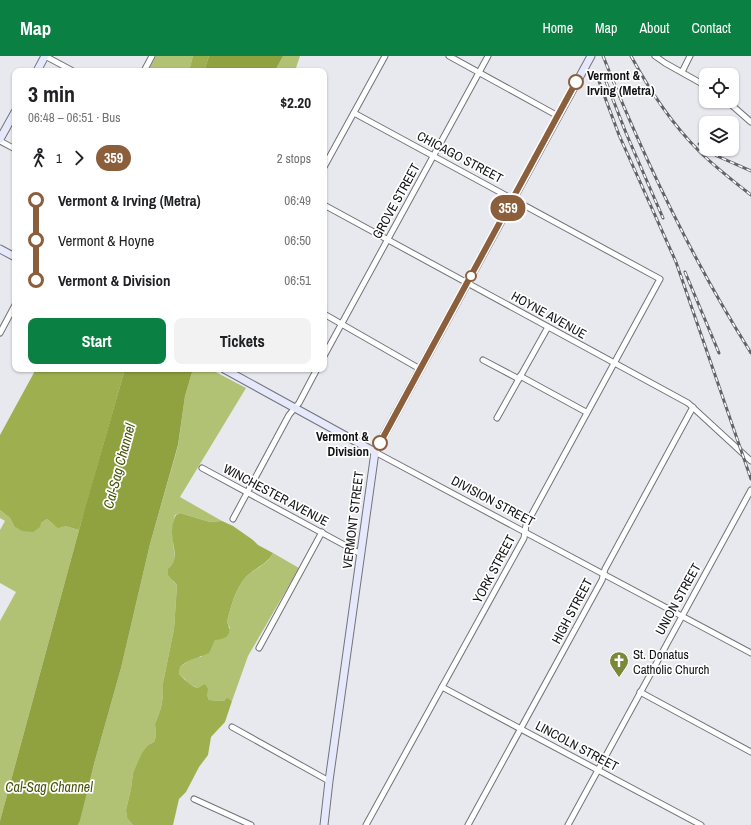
<!DOCTYPE html>
<meta charset="utf-8">
<style>
body{margin:0;font-family:"Archivo Narrow",sans-serif;background:#f2f2f2;color:#202124;height:100vh;display:flex;flex-direction:column;font-size:15px;white-space:nowrap}
*{box-sizing:border-box;margin:0}
p{font-size:13px;color:#757577}
.icon{flex:none;width:22px;height:22px;fill:none;stroke:currentColor;stroke-width:2;stroke-linecap:round;stroke-linejoin:round}
.map{position:relative;flex:1;overflow:hidden}
.drawer{position:absolute;left:12px;top:12px;width:315px;height:304px;display:flex;flex-direction:column;background:#fff;border-radius:8px;box-shadow:0 1px 3px #0004}
.drawer>*{flex:none}
.badge{padding:0 8px;border-radius:13px;font-size:14px;line-height:26px}
.tools{position:absolute;left:699px;top:12px;display:grid;gap:8px}
.tools a{display:grid;place-items:center;width:40px;height:40px;border-radius:8px;background:#fff;box-shadow:0 1px 3px #0004;font-size:20px}
.map>.badge{position:absolute;translate:-50% -50%;box-shadow:0 0 0 2px #fff}
.legs{display:flex;align-items:center;gap:6px;height:44px;padding:0 16px;font-size:13px}
.legs p{margin-inline-start:auto}
.head{display:flex;align-items:center;justify-content:space-between;height:68px;padding:0 16px}
h1{font-size:22px;font-weight:700;line-height:30px}
.cta{display:flex;gap:8px;margin-top:auto;padding:8px 16px}
.cta a{flex:1;height:46px;border-radius:8px;background:#0b8043;color:#fff;font-size:16px;font-weight:700;line-height:46px;text-align:center}
.cta a+a{background:#f2f2f2;color:#202124}
ul{padding:0 16px;list-style:none}
li{display:flex;align-items:center;gap:14px;height:40px;font-size:15px}
li i{display:grid;place-items:center;width:6px;height:100%;margin:0 5px;background:currentColor}
li i::after{content:'';width:10px;height:10px;margin:-5px;border:3px solid;border-radius:50%;background:#fff}
li p{margin-inline-start:auto}
li:first-child i{background:linear-gradient(#0000 50%,currentColor 0)}
li:last-child i{background:linear-gradient(currentColor 50%,#0000 0)}
header{display:flex;align-items:center;gap:24px;box-sizing:border-box;height:56px;padding:0 20px;background:#0b8043;color:#fff}
header strong{font-size:19px}
nav{display:flex;gap:22px;margin-inline-start:auto;font-size:14px}
.map>svg:first-child{display:block}
.green{fill:#b2c274}
.forest{fill:#9eaf4f}
.water{fill:#90a140}
.lines{fill:none;stroke-linecap:round;stroke-linejoin:round}
.street-casing{stroke:#727379;stroke-width:7}
.secondary-casing{stroke:#727379;stroke-width:9}
.street{stroke:#fff;stroke-width:5}
.secondary{stroke:#e6e9fc;stroke-width:7}
.rail-casing{stroke:#626367;stroke-width:3}
.rail{stroke:#fff;stroke-width:1.5;stroke-dasharray:4.5;stroke-linecap:butt}
.line-1-casing{stroke:#fff;stroke-width:9}
.line-1{stroke:#8b5e3c;stroke-width:6}
.stop-1-dot{fill:#fff;stroke:#8b5e3c;stroke-width:2}
.labels{text-anchor:middle;dominant-baseline:central;stroke-width:3.5;stroke-linejoin:round;paint-order:stroke}
.stop-label{font-size:13px;font-weight:bold;fill:#121215;stroke:#fff;text-anchor:start}
.street-label{font-size:13px;fill:#121215;stroke:#fff}
.poi-label{font-size:13px;fill:#121215;stroke:#fff;text-anchor:start}
.water-label{font-size:14px;font-style:italic;fill:#475207;stroke:#fff}
</style>
<header>
<strong>Map</strong>
<nav><a>Home</a><a>Map</a><a>About</a><a>Contact</a></nav>
</header>
<div class="map">
<svg width="751" height="769" viewBox="0 0 751 769">
<rect width="100%" height="100%" fill="#e8e9ef"/>
<g class="green">
<polygon points="156,0 193,0 189,15 148,15"/>
<polygon points="283,0 300,0 295,15 275,15"/>
<polygon points="193,313 210,313 246,332 180,441 222,465 210,466 180,457 175,459 172,474 175,505 173,510 173,525 177,529 174,573 163,627 163,640 161,652 155,668 156,680 154,686 148,689 133,717 131,733 126,754 127,762 133,769 78,769 94,708 121,612 150,488 178,390 185,340"/>
<polygon points="0,454 10,462 14,470 41,467 47,463 53,468 65,470 79,474 0,765 0,565 16,536 0,527 0,474 5,465 0,462"/>
<path d="M273,497L299,512L248,600L232,645L227,641L224,645L209,644L207,639L198,632L188,628L185,623L179,618L180,611L194,601H201L212,589L215,584L230,572L227,566C231,550 235,534 245,522C253,513 268,509 273,497Z"/>
</g>
<g class="forest">
<polygon points="193,0 209,0 204,15 189,15"/>
<polygon points="36,313 125,313 79,474 65,470 58,472 47,463 41,467 40,471 33,476 22,475 14,470 10,462 0,454 0,379"/>
<path d="M180,457L210,466L222,465L233,470L253,484L258,489L273,497C268,508 253,513 245,522C235,534 231,550 227,566C233,578 227,583 215,584L209,597C196,603 192,601 180,611L179,618C186,624 189,630 198,632L205,628L208,633L207,639L209,644L224,645L227,641L232,645L225,666L211,681L208,699L199,711L186,736L179,743L173,769H133L127,762L126,754L131,733L133,717L142,697L148,689L154,686L156,680L155,668L161,652L163,640V627L174,573L177,529L168,519V513C181,503 171,488 172,474C172,469 174,463 176,459Z"/>
</g>
<g class="water">
<polygon points="209,0 283,0 275,15 204,15"/>
<polygon points="125,313 193,313 185,340 178,389 150,488 121,612 94,708 80,764 78,769 0,769 0,765 85,452"/>
</g>
<g class="lines">
<defs>
<g id="street">
<polyline points="45,0 73,15"/>
<polyline points="449,0 558,60"/>
<polyline points="655,0 665,7 706,30"/>
<polyline points="144,15 152,0"/>
<polyline points="682,16 690,0"/>
<polyline points="727,45 751,66"/>
<polyline points="354,57 660,223 526,469 524,482 366,769"/>
<polyline points="0,85 15,93"/>
<polyline points="324,111 385,0"/>
<polyline points="324,149 688,347 751,405"/>
<polyline points="324,258 420,313"/>
<polyline points="0,277 15,249"/>
<polyline points="324,300 488,0"/>
<polyline points="483,304 519,323"/>
<polyline points="520,320 586,356"/>
<polyline points="497,362 548,271"/>
<polyline points="375,396 751,597"/>
<polyline points="202,412 361,498"/>
<polyline points="233,463 289,359 299,347 317,313"/>
<polyline points="259,592 322,476"/>
<polyline points="442,631 701,769"/>
<polyline points="640,636 751,696"/>
<polyline points="232,671 329,725"/>
<polyline points="194,743 251,769"/>
<polyline points="468,769 602,524 605,513 693,351"/>
<polyline points="568,769 751,434"/>
</g>
<g id="secondary">
<polyline points="37,15 45,0"/>
<polyline points="0,83 15,56"/>
<polyline points="0,193 15,201"/>
<polyline points="224,313 375,396"/>
<polyline points="324,769 329,725 375,396 591,0"/>
</g>
</defs>
<use href="#street" class="street-casing"/>
<use href="#secondary" class="secondary-casing"/>
<use href="#street" class="street"/>
<use href="#secondary" class="secondary"/>
<defs>
<g id="rail">
<path d="M603,0C644,103 692,203 751,297"/>
<path d="M631,0C650,35 671,67 699,95C715,111 733,125 751,139"/>
<polyline points="603,18 626,77 663,162"/>
<polyline points="597,20 619,79 676,206 751,423"/>
<polyline points="699,88 717,100 751,115"/>
<polyline points="685,216 719,297"/>
</g>
</defs>
<use href="#rail" class="rail-casing"/>
<use href="#rail" class="rail"/>
</g>
<g class="lines">
<defs>
<polyline id="line-1" points="380,387 576,26"/>
</defs>
<use href="#line-1" class="line-1-casing"/>
<use href="#line-1" class="line-1"/>
</g>
<defs>
<symbol id="church-pin" viewBox="-11 -11 22 30"><path d="M0 17L-7.5 6A9.5 9.5 0 1 1 7.5 6Z" fill="#7a8837" stroke="#fff"/><path d="M-1.2-6h2.4v3.5h3.3v2.4h-3.3V6h-2.4V-.1h-3.3v-2.4h3.3Z" fill="#fff"/></symbol>
</defs>
<g fill-rule="evenodd">
<use href="#church-pin" x="608" y="594" width="22" height="30"/>
</g>
<g class="stop-1-dot">
<circle cx="576" cy="26" r="7"/>
<circle cx="471" cy="220" r="5"/>
<circle cx="380" cy="387" r="7"/>
</g>
<g class="labels">
<g class="stop-label">
<text x="587" y="19">Vermont &amp;<tspan x="587" dy="15">Irving (Metra)</tspan></text>
<text x="369" y="380" text-anchor="end">Vermont &amp;<tspan x="369" dy="15">Division</tspan></text>
</g>
<g class="street-label">
<text transform="translate(460 101) rotate(28)">CHICAGO STREET</text>
<text transform="translate(396 145) rotate(-61)">GROVE STREET</text>
<text transform="translate(549 259) rotate(29)">HOYNE AVENUE</text>
<text transform="translate(276 439) rotate(28)">WINCHESTER AVENUE</text>
<text transform="translate(493 445) rotate(28)">DIVISION STREET</text>
<text transform="translate(353 464) rotate(-83)">VERMONT STREET</text>
<text transform="translate(494 513) rotate(-62)">YORK STREET</text>
<text transform="translate(678 543) rotate(-61)">UNION STREET</text>
<text transform="translate(572 555) rotate(-62)">HIGH STREET</text>
<text transform="translate(577 690) rotate(28)">LINCOLN STREET</text>
</g>
<g class="poi-label">
<text x="633" y="598">St. Donatus<tspan x="633" dy="15">Catholic Church</tspan></text>
</g>
<g class="water-label">
<text transform="translate(119 410) rotate(-75)">Cal-Sag Channel</text>
<text x="49" y="731">Cal-Sag Channel</text>
</g>
</g>
</svg>
<div class="tools">
<a><svg class="icon" aria-label="locate" viewBox="0 0 24 24"><circle cx="12" cy="12" r="6"/><path d="M12 2v4M12 18v4M2 12h4M18 12h4"/></svg></a>
<a><svg class="icon" aria-label="layers" viewBox="0 0 24 24"><path d="M12 4l9 5-9 5-9-5zM3 14l9 5 9-5"/></svg></a>
</div>
<b class="badge" style="left:508px;top:152px;background:#8b5e3c;color:#fff">359</b>
<section class="drawer">
<div class="head"><div><h1>3 min</h1><p>06:48 – 06:51 · Bus</p></div><b>$2.20</b></div>
<div class="legs"><svg class="icon" aria-label="walk" viewBox="0 0 24 24"><circle cx="13" cy="4" r="2"/><path d="M13 8l-2 6 4 7M11 14l-3 7M7 12l3-4h3l4 4"/></svg>1<svg class="icon" aria-label="forward" viewBox="0 0 24 24"><path d="M9 5l7 7-7 7"/></svg><b class="badge" style="background:#8b5e3c;color:#fff">359</b><p>2 stops</p></div>
<ul>
<li><i style="color:#8b5e3c"></i><b>Vermont &amp; Irving (Metra)</b><p>06:49</p></li>
<li><i style="color:#8b5e3c"></i><span>Vermont &amp; Hoyne</span><p>06:50</p></li>
<li><i style="color:#8b5e3c"></i><b>Vermont &amp; Division</b><p>06:51</p></li>
</ul>
<div class="cta"><a>Start</a><a>Tickets</a></div>
</section>
</div>
